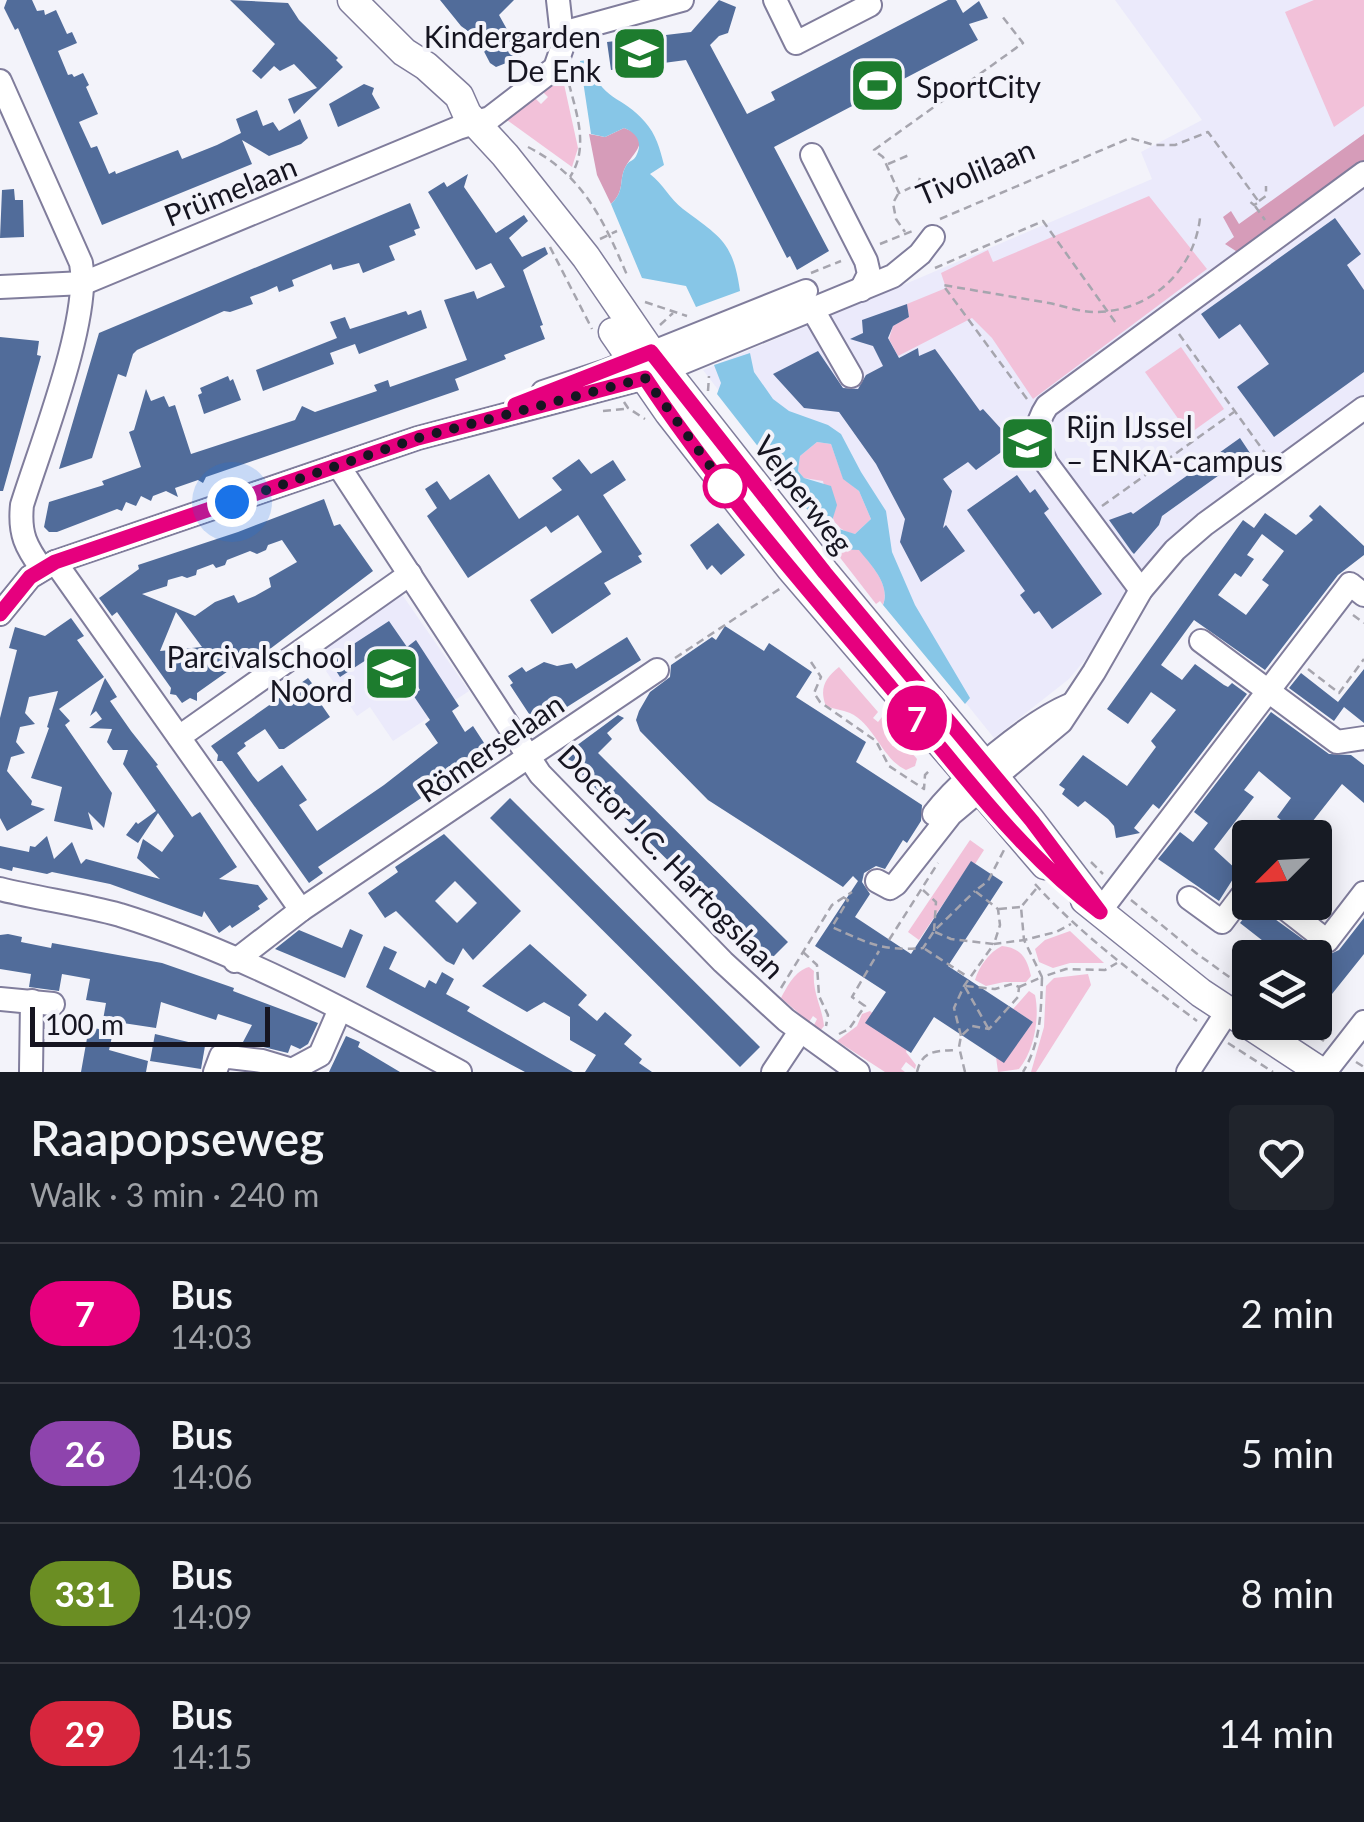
<!DOCTYPE html>
<meta charset="utf-8">
<style>
body{margin:0;font-family:Lato,sans-serif;background:#20242c;color:#f1f3f6;height:100vh;display:flex;flex-direction:column;font-size:38px;white-space:nowrap}
*{box-sizing:border-box;margin:0}
p{font-size:32px;color:#9ea1a6}
.icon{flex:none;width:55px;height:55px;fill:none;stroke:currentColor;stroke-width:2;stroke-linecap:round;stroke-linejoin:round}
.map{position:relative;height:1072px;overflow:hidden}
.panel{display:flex;flex-direction:column;background:#171b24;flex:1}
.panel>*{flex:none}
.badge{padding:0 20px;border-radius:32px;font-size:35px;line-height:65px}
.needle{width:65px;rotate:246deg}
.buttons{position:absolute;left:1232px;top:820px;display:grid;gap:20px}
.buttons a{display:grid;place-items:center;width:100px;height:100px;border-radius:10px;background:#171b24;box-shadow:0 5px 25px #0003;font-size:50px}
.scale{position:absolute;left:30px;bottom:25px;width:240px;box-sizing:border-box;padding-left:10px;border:5px solid #161521;border-top:0;font-size:28px;line-height:35px;white-space:nowrap;color:#161521;-webkit-text-stroke:8px #f3f3fa;paint-order:stroke}
.you{position:absolute;width:50px;height:50px;margin:-25px;border:8px solid #fff;border-radius:50%;background:#1a73e8;box-shadow:0 0 0 15px #1a73e833}
.map>.badge{position:absolute;translate:-50% -50%;box-shadow:0 0 0 5px #fff}
.round{display:grid;place-items:center;flex:none;width:105px;height:105px;border-radius:10px;background:#20242c}
.head{display:flex;align-items:center;justify-content:space-between;height:170px;padding:0 30px}
h1{font-size:48px;font-weight:600;line-height:75px}
ul{padding:0;list-style:none}
li{display:flex;align-items:center;gap:30px;height:140px;padding:0 30px;border-top:2px solid #363941}
li div{flex:1}
li b{display:block;font-size:38px}
li em{font-style:normal}
li .badge{min-width:110px;font-weight:700;text-align:center}
.map>svg:first-child{display:block}
.built{fill:#ebeafb}
.green{fill:#f2c1d9}
.forest{fill:#d69cb9}
.water{fill:#87c6e7;fill-rule:evenodd}
.building{fill:#516c9a;fill-rule:evenodd}
.lines{fill:none;stroke-linecap:round;stroke-linejoin:round}
.minor-casing{stroke:#807d9c;stroke-width:26}
.major-casing{stroke:#807d9c;stroke-width:31}
.path{stroke:#a6a5ae;stroke-width:2.5;stroke-dasharray:8 5;stroke-linecap:butt}
.minor{stroke:#fff;stroke-width:22}
.major{stroke:#fff;stroke-width:28}
.line-casing{stroke:#fff;stroke-width:22}
.line{stroke:#e6007e;stroke-width:15}
.walk{stroke:#161521;stroke-width:10;stroke-dasharray:0 18}
.stop-dot{fill:#fff;stroke:#e6007e;stroke-width:5}
.labels{text-anchor:middle;dominant-baseline:central;stroke-width:8;stroke-linejoin:round;paint-order:stroke}
.poi-label{font-size:30px;fill:#161521;stroke:#f3f3fa;text-anchor:end}
.street-label{font-size:30px;fill:#161521;stroke:#f3f3fa}
</style>
<div class="map">
<svg width="1364" height="1072" viewBox="0 0 1364 1072">
<rect width="100%" height="100%" fill="#f3f3fa"/>
<g class="built">
<polygon points="1115,0 1364,0 1364,399 1209,510 1069,679 994,738 805,503 703,370 1152,179 1141,152 1202,120"/>
<polygon points="398,595 403,596 469,691 393,741 370,707 357,716 315,655"/>
</g>
<g class="green">
<polygon points="1314,0 1364,0 1364,106 1334,127 1285,12"/>
<polygon points="562,75 578,148 572,167 507,120 534,97 541,104 548,97 542,91"/>
<polygon points="1149,196 1207,269 1033,399 992,338 972,318 898,356 889,339 893,326 909,317 907,304 946,288 941,273 988,250 993,262"/>
<polygon points="1181,347 1224,409 1189,434 1145,372"/>
<path d="M817,442L831,444L843,478L859,491L871,519L855,534C828,530 829,504 823,481L804,478L798,471L800,456Z"/>
<path d="M843,546L859,549C871,565 891,585 883,605L880,601L876,604L838,555V549Z"/>
<path d="M839,667L878,712L873,718L878,722L882,717L917,759L915,766L906,770C882,759 875,725 850,713C842,710 834,709 826,706C819,689 825,678 839,667Z"/>
<polygon points="970,840 984,850 975,864 971,862 919,940 908,932"/>
<polygon points="1070,931 1104,963 1070,963 1053,968 1039,962 1035,949 1045,940"/>
<path d="M1002,946C1021,948 1027,958 1031,976L1026,982H1004L986,986L975,980C979,967 989,952 1002,946Z"/>
<path d="M809,967L814,971C812,993 822,1006 824,1026L820,1031L814,1025L817,1019L813,1016L809,1022L781,998C788,985 795,971 809,967Z"/>
<polygon points="1088,974 1091,985 1036,1072 1031,1072 1044,1027 1046,986 1054,978"/>
<path d="M1029,991L1035,995C1040,1018 1034,1051 1019,1069L998,1072L996,1057L1004,1062L1033,1022L1013,1009Z"/>
<polygon points="870,1011 909,1044 906,1052 916,1065 915,1069 906,1062 901,1069 905,1072 885,1072 837,1041 857,1026 862,1014"/>
</g>
<g class="forest">
<path d="M624,128C654,138 633,153 626,166C618,180 626,190 611,204L597,175L589,134L605,137Z"/>
<polygon points="1364,134 1364,163 1239,253 1225,244 1234,237 1223,217 1231,211 1239,224"/>
</g>
<g class="water">
<path d="M587,60C602,102 622,95 645,122C656,134 660,149 664,165L650,174C663,184 670,199 683,209C720,237 733,241 740,291L696,307L686,286L642,278L611,204C626,190 618,180 626,166C630,159 634,162 637,154C643,141 635,132 624,128L605,137L591,134L580,61Z"/>
<path d="M750,353L754,372L773,399L789,411L828,425L841,434L861,472L886,511L892,552L915,605L970,698L965,704L883,605C891,585 871,565 859,550L838,549L717,394L721,383L714,365ZM817,442L831,444L843,479L859,491L871,519L855,534L839,529L832,521L837,505L831,486L804,478L798,471L800,456Z"/>
</g>
<g class="building">
<polygon points="7,0 32,0 37,11 44,10 45,15 56,10 67,34 72,32 77,43 58,51 68,75 72,74 74,77 83,73 89,85 86,87 98,114 79,122 91,148 97,146 109,174 115,171 116,174 178,150 182,159 217,145 241,133 236,119 257,110 263,126 273,122 279,131 300,119 308,138 301,144 269,156 242,140 252,164 102,225 18,28 15,30 4,8"/>
<polygon points="230,0 288,3 299,20 338,58 336,60 343,67 294,114 288,99 317,88 294,64 280,71 274,66 261,79 252,71 275,44"/>
<polygon points="440,0 514,0 499,15 509,33 519,32 521,57 496,67 490,63 477,38 461,26"/>
<polygon points="719,0 736,7 728,33 719,36 710,45 747,114 775,100 771,92 948,0 956,0 963,13 979,1 988,18 969,24 978,40 774,147 829,251 797,270 790,256 787,258 686,60 611,70 607,42 691,32"/>
<polygon points="364,84 374,88 372,94 380,108 338,127 329,104"/>
<polygon points="468,174 464,187 496,233 524,215 528,221 509,238 522,257 545,247 548,254 523,270 543,325 540,326 545,339 504,355 506,359 455,379 459,390 206,477 203,483 198,480 175,488 178,497 166,491 153,496 151,501 141,496 136,506 126,502 122,511 117,509 57,532 49,532 44,527 49,502 104,485 102,481 141,467 129,432 134,430 146,389 151,401 164,396 169,407 175,405 191,454 295,420 302,406 315,412 377,391 374,385 388,380 390,387 467,360 444,300 474,291 477,299 505,287 491,263 476,270 428,192 444,182 447,187"/>
<polygon points="14,189 15,200 23,200 24,237 0,238 2,190"/>
<polygon points="410,203 420,228 414,230 416,235 389,246 395,260 363,273 359,263 333,270 331,264 292,280 294,286 279,292 277,286 264,292 250,297 253,304 230,312 224,311 137,350 133,354 126,377 118,374 92,458 59,469 99,333"/>
<polygon points="1335,218 1361,254 1347,265 1364,290 1364,372 1274,437 1237,387 1269,364 1240,324 1219,339 1201,314"/>
<polygon points="907,304 909,317 893,326 888,338 899,358 918,348 919,356 935,349 980,411 983,409 1014,443 976,470 968,462 943,479 952,491 943,528 946,525 965,551 921,582 900,542 905,519 876,464 839,412 804,408 773,374 818,351 843,388 858,389 866,375 883,366 873,346 850,339 863,333 862,320"/>
<polygon points="421,310 427,328 359,354 355,344 330,353 334,364 263,391 256,370 337,338 330,322 345,317 350,329 406,311 408,315"/>
<polygon points="0,337 39,341 37,355 41,356 3,491 0,491"/>
<polygon points="228,376 230,381 233,379 241,400 204,414 198,395 202,393 200,388"/>
<polygon points="1240,438 1250,453 1162,516 1159,525 1134,554 1132,552 1109,520 1131,512 1133,514"/>
<polygon points="579,459 591,474 613,460 626,480 603,495 642,554 638,556 642,562 604,583 611,594 552,634 530,600 602,552 578,515 551,533 546,526 468,578 427,516 437,508 425,489 437,481 450,500 489,474 519,519 562,490 552,478"/>
<polygon points="1017,475 1030,493 1035,489 1049,509 1044,513 1102,594 1052,629 1039,611 1034,614 1020,595 1025,591 967,510"/>
<path d="M324,499L334,526L340,524L373,571L262,655L255,652L197,693V701L190,698L182,703L176,695L170,694L171,688L117,612L112,616L99,598L139,569L138,565L238,532ZM282,540L297,562L269,578L271,587L255,596L238,603L234,595L215,602L195,616L142,594L167,586L168,580L182,576L187,578L196,575L197,570L213,564L216,568L225,565L227,560L250,551L257,554L266,550L268,545ZM176,612L202,647L160,651Z"/>
<path d="M1320,505L1364,546V555L1338,575L1265,670L1194,620L1161,665L1182,680L1195,664L1224,685L1228,687L1232,683L1247,694L1159,809L1153,804L1134,828L1140,833L1116,838L1114,826L1108,819L1085,801L1078,807L1062,794L1065,789L1059,785L1083,755L1127,786L1156,747L1151,741L1176,710L1151,692L1128,724L1107,709L1243,520L1254,528L1265,513L1296,535L1313,520L1309,516ZM1262,534L1284,551L1262,580L1269,585L1246,615L1218,595L1235,573L1241,577L1254,559L1247,555Z"/>
<polygon points="718,523 745,555 721,575 712,565 707,570 690,545"/>
<polygon points="71,618 84,636 77,640 104,677 59,709 70,721 65,725 112,793 104,828 88,812 93,830 54,821 62,787 31,778 49,728 47,727 58,691 29,697 25,713 35,724 20,727 16,742 25,753 11,757 7,771 32,801 31,805 45,809 7,831 0,818 0,718 17,650 9,648 15,627 45,636"/>
<polygon points="389,621 407,647 416,640 459,706 452,711 465,732 473,726 490,752 318,867 323,873 309,883 228,769 222,761 217,761 218,755 211,746 308,678 318,691 314,694 330,717 284,749 279,749 265,729 244,743 246,746 237,753 253,776 258,782 282,765 307,800 299,805 317,831 384,785 438,743 425,724 430,720 413,695 420,690 404,665 396,669 383,649 340,677 329,660"/>
<polygon points="725,626 764,651 769,643 812,672 796,697 866,742 856,762 922,805 921,821 907,843 903,840 885,869 876,866 864,873 862,882 870,894 855,917 911,954 971,861 1003,882 948,966 1033,1022 1004,1063 934,1017 911,1053 865,1023 886,992 815,946 858,881 853,876 843,887 708,800 640,731 636,720 639,711 650,692 670,677 671,665 712,637 716,640"/>
<polygon points="627,637 641,660 537,726 510,685 513,683 508,676 522,667 526,672 544,662 557,666 572,663 576,669"/>
<polygon points="1364,669 1364,723 1344,707 1334,721 1289,688 1301,673 1338,702"/>
<polygon points="105,678 117,697 110,701 131,731 158,765 156,766 192,817 200,812 237,867 219,879 258,885 268,899 258,906 260,909 232,928 230,925 219,933 204,911 202,917 110,884 52,872 47,874 13,867 12,871 0,868 0,846 29,852 30,846 35,847 47,836 54,859 72,842 81,864 86,859 160,879 137,858 143,839 162,852 174,836 158,813 138,843 126,835 136,822 138,824 156,811 123,764 128,750 113,750 107,742 112,729 89,728 102,719 96,711 90,716"/>
<polygon points="1271,712 1329,754 1351,755 1364,765 1364,803 1342,784 1301,836 1277,817 1291,798 1259,771 1244,790 1254,797 1214,849 1238,871 1219,901 1158,859 1180,832 1193,842 1208,823 1194,812"/>
<polygon points="618,715 624,718 607,733 612,739 598,753 788,942 769,961 577,770 581,766 564,757 569,748 576,746"/>
<polygon points="510,798 760,1047 740,1067 490,818"/>
<path d="M444,834L521,911L473,960L463,948L454,965L446,961L396,911L385,918L368,893L398,872L395,867ZM455,881L477,903L457,923L435,901Z"/>
<polygon points="1256,902 1261,902 1268,914 1326,956 1339,950 1364,918 1364,954 1332,994 1315,981 1315,958 1285,958 1240,923"/>
<polygon points="350,929 363,935 345,978 275,949 299,930 342,948"/>
<polygon points="8,934 22,937 21,942 51,948 52,943 162,963 234,988 233,991 318,1023 308,1044 300,1049 291,1045 288,1053 243,1042 252,1025 218,1014 216,1020 161,1002 156,1028 103,1020 106,1003 86,1000 90,979 62,974 59,991 29,987 31,974 0,969 0,935"/>
<polygon points="530,944 587,995 578,1005 597,1021 605,1012 632,1035 624,1044 642,1059 639,1063 652,1072 585,1072 596,1055 570,1040 570,1017 544,1002 527,1012 482,986"/>
<polygon points="384,946 397,952 389,969 425,988 429,980 436,984 442,972 454,979 446,994 470,1007 467,1011 573,1072 525,1072 366,987"/>
<polygon points="89,1027 113,1032 109,1050 148,1061 146,1072 81,1072"/>
<polygon points="155,1034 205,1046 201,1069 150,1061"/>
<polygon points="346,1036 360,1042 358,1047 400,1072 329,1072"/>
</g>
<g class="lines">
<defs>
<g id="minor">
<polyline points="775,0 796,43 870,5 868,0"/>
<polyline points="562,33 682,0"/>
<path d="M0,81L81,263C91,319 40,447 22,505C19,534 26,547 42,569"/>
<polyline points="812,155 866,261 869,274 861,290"/>
<polyline points="0,287 84,283 458,128 490,118 555,68 563,45 558,0"/>
<polyline points="813,310 851,376"/>
<polyline points="543,392 606,371 806,291"/>
<polyline points="338,465 540,774 723,962 786,1020 858,1072"/>
<polyline points="55,562 301,910"/>
<path d="M1141,590L1047,464C1036,442 1033,427 1047,406L1364,173"/>
<polyline points="0,614 30,577 55,562 418,438 645,378 893,276 920,254 933,237"/>
<polyline points="1201,641 1337,742 1364,738"/>
<polyline points="179,737 410,574"/>
<path d="M934,814C960,780 1031,721 1070,705"/>
<polyline points="877,881 890,888 896,884 951,814 1061,722 1094,672 1141,590 1175,550 1205,524 1364,408"/>
<path d="M0,889C40,899 80,904 120,915C237,951 353,1014 460,1072"/>
<polyline points="1189,898 1222,922 1250,885"/>
<polyline points="1277,902 1327,941 1364,893"/>
<polyline points="1100,911 1350,584 1364,595"/>
<polyline points="235,961 301,910 657,670"/>
<polyline points="0,999 53,1004"/>
<polyline points="31,1072 32,1001"/>
<polyline points="215,1072 221,1056 262,1061 292,1070 320,1055 340,1009"/>
<polyline points="773,1072 799,1033"/>
<polyline points="1188,1072 1227,1012"/>
<polyline points="1325,1072 1364,1022"/>
</g>
<g id="major">
<polyline points="352,0 404,52 426,66 459,96 467,114 505,155 586,257 651,352 825,573 1031,821 1100,911"/>
<polyline points="613,332 669,413 791,569 1045,865"/>
<polyline points="1085,900 1201,993 1321,1072"/>
</g>
</defs>
<use href="#minor" class="minor-casing"/>
<use href="#major" class="major-casing"/>
<g class="path">
<path d="M569,84C577,115 589,148 570,177"/>
<path d="M528,147C583,175 604,221 627,275"/>
<polyline points="888,164 909,155"/>
<polyline points="920,178 918,184 899,193 883,157 874,150 1023,43 1002,16"/>
<polyline points="898,194 893,203 896,219 905,232"/>
<polyline points="1259,201 1266,196 1266,186"/>
<polyline points="1255,206 1265,220"/>
<polyline points="940,219 1130,138 1154,145 1175,145 1208,132 1259,202 1254,205 1248,200"/>
<polyline points="600,239 617,231"/>
<polyline points="880,244 915,230"/>
<polyline points="550,247 592,329"/>
<polyline points="935,268 1043,221 1118,326"/>
<polyline points="811,273 841,261"/>
<polyline points="645,302 687,316"/>
<polyline points="660,325 673,313"/>
<polyline points="1179,334 1265,453"/>
<polyline points="708,391 709,376"/>
<path d="M1027,399L943,285C978,291 1014,297 1049,303C1064,306 1080,312 1095,312C1150,312 1194,271 1200,218"/>
<polyline points="624,402 628,408 645,419"/>
<polyline points="603,411 624,409"/>
<polyline points="1102,506 1234,412"/>
<polyline points="1353,615 1364,623"/>
<polyline points="675,658 781,588"/>
<polyline points="811,662 821,677 814,693 820,702 876,741 889,766 924,789 925,775 931,769"/>
<polyline points="1308,669 1339,693 1364,659"/>
<polyline points="1091,862 1103,874"/>
<path d="M1035,884C1083,937 1140,978 1197,1021"/>
<polyline points="1036,889 1021,907 1024,940 1056,932 1071,924"/>
<polyline points="923,890 936,902 934,931"/>
<path d="M843,897L848,900L832,927C870,944 881,951 923,948L934,931L975,891"/>
<polyline points="1131,900 1196,953 1250,992"/>
<polyline points="999,909 1021,907"/>
<polyline points="935,932 951,939 994,944 1000,925 998,909 975,891 988,881 1004,850"/>
<polyline points="889,940 938,863"/>
<polyline points="925,949 968,977"/>
<polyline points="803,952 817,965 819,996 828,1015 826,1026"/>
<polyline points="965,987 988,1028"/>
<path d="M1019,987L1042,977C1041,1012 1041,1042 1023,1072"/>
<polyline points="781,988 832,905 852,892"/>
<polyline points="1296,1022 1324,1041"/>
<polyline points="839,1034 849,1029 865,1006 852,997 879,951"/>
<polyline points="961,1036 954,1008 964,986 994,944 1024,940 1042,977 1066,969 1105,970 1117,963"/>
<polyline points="1228,1043 1273,1072"/>
<polyline points="1356,1062 1364,1067"/>
<path d="M917,1072C922,1049 938,1051 958,1050"/>
<polyline points="965,1072 959,1047 961,1036 972,1026 989,1029 1018,997 1019,987 1012,984 995,989 965,986"/>
</g>
<use href="#minor" class="minor"/>
<use href="#major" class="major"/>
</g>
<g class="lines">
<defs>
<path id="line" d="M0,614L30,577L55,562L418,438L645,378C718,488 807,588 892,689C957,766 1019,852 1100,912L1032,821L825,573L651,352L515,405"/>
</defs>
<use href="#line" class="line-casing"/>
<use href="#line" class="line"/>
<polyline class="walk" points="232,502 418,438 645,378 725,486"/>
</g>
<defs>
<symbol id="school-square" viewBox="-11 -11 22 22"><rect x="-9" y="-9" width="18" height="18" rx="4" fill="#1d7c2e" stroke="#f3f3fa"/><path d="M0-5L7-2L0 1L-7-2ZM-4 1L0 2.5L4 1V4Q0 6-4 4Z" fill="#fff"/></symbol>
<symbol id="stadium-square" viewBox="-11 -11 22 22"><rect x="-9" y="-9" width="18" height="18" rx="4" fill="#1d7c2e" stroke="#f3f3fa"/><path d="M0-5a6.5 5 0 1 0 0 10a6.5 5 0 1 0 0-10ZM-3.5-1.8h7v3.6h-7Z" fill="#fff"/></symbol>
<symbol id="university-square" viewBox="-11 -11 22 22"><rect x="-9" y="-9" width="18" height="18" rx="4" fill="#1d7c2e" stroke="#f3f3fa"/><path d="M0-5L7-2L0 1L-7-2ZM-4 1L0 2.5L4 1V4Q0 6-4 4Z" fill="#fff"/></symbol>
</defs>
<g fill-rule="evenodd">
<use href="#school-square" x="608" y="22" width="63" height="63"/>
<use href="#stadium-square" x="846" y="54" width="63" height="63"/>
<use href="#university-square" x="996" y="412" width="63" height="63"/>
<use href="#school-square" x="360" y="642" width="63" height="63"/>
</g>
<circle class="stop-dot" cx="725" cy="486" r="20"/>
<g class="labels">
<g class="poi-label">
<text x="601" y="36">Kindergarden<tspan x="601" dy="34">De Enk</tspan></text>
<text x="916" y="86" text-anchor="start">SportCity</text>
<text x="1066" y="426" text-anchor="start">Rijn IJssel<tspan x="1066" dy="34">– ENKA-campus</tspan></text>
<text x="353" y="656">Parcivalschool<tspan x="353" dy="34">Noord</tspan></text>
</g>
<g class="street-label">
<text transform="translate(975 171) rotate(-23)">Tivolilaan</text>
<text transform="translate(230 190) rotate(-22)">Prümelaan</text>
<text transform="translate(804 494) rotate(52)">Velperweg</text>
<text transform="translate(490 747) rotate(-34)">Römerselaan</text>
<text transform="translate(672 861) rotate(46)">Doctor J.C. Hartogslaan</text>
</g>
</g>
</svg>
<div class="buttons">
<a><svg class="needle" viewBox="-14 -14 28 28"><path d="M0-13l5 13h-10z" fill="#e53935"/><path d="M0 13l5-13h-10z" fill="#9ea1a6"/></svg></a>
<a><svg class="icon" aria-label="layers" viewBox="0 0 24 24"><path d="M12 4l9 5-9 5-9-5zM3 14l9 5 9-5"/></svg></a>
</div>
<div class="scale">100 m</div>
<div class="you" style="left:232px;top:502px"></div>
<b class="badge" style="left:917px;top:718px;background:#e6007e;color:#fff">7</b>
</div>
<section class="panel">
<div class="head"><div><h1>Raapopseweg</h1><p>Walk · 3 min · 240 m</p></div><a class="round"><svg class="icon" aria-label="heart" viewBox="0 0 24 24"><path d="M12 20l-8-8c-3-5 5-10 8-4 3-6 11-1 8 4z"/></svg></a></div>
<ul>
<li><span class="badge" style="background:#e6007e;color:#fff">7</span><div><b>Bus</b><p>14:03</p></div><em>2 min</em></li>
<li><span class="badge" style="background:#8e44ad;color:#fff">26</span><div><b>Bus</b><p>14:06</p></div><em>5 min</em></li>
<li><span class="badge" style="background:#6b8e23;color:#fff">331</span><div><b>Bus</b><p>14:09</p></div><em>8 min</em></li>
<li><span class="badge" style="background:#d7263d;color:#fff">29</span><div><b>Bus</b><p>14:15</p></div><em>14 min</em></li>
</ul>
</section>
